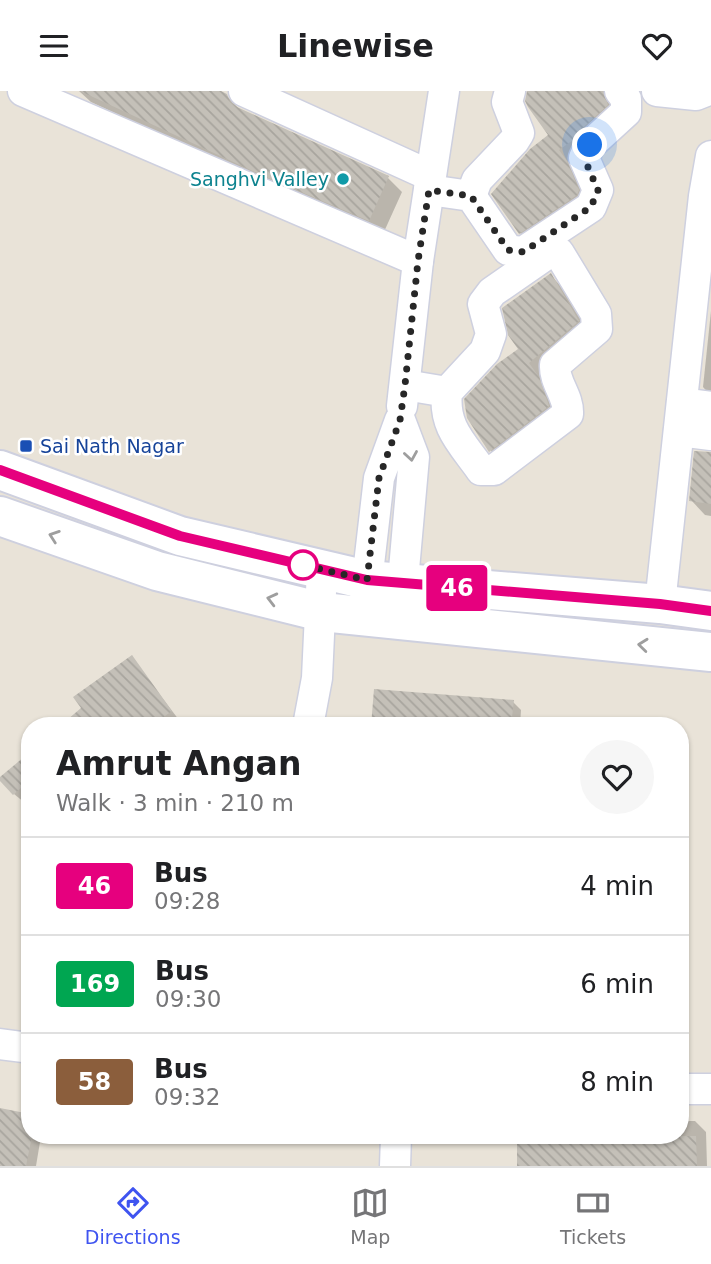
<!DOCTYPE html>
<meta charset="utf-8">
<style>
body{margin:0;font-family:"DejaVu Sans",sans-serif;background:#f6f6f6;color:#202124;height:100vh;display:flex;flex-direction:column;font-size:26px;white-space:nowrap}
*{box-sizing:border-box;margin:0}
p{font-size:23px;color:#757577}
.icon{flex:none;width:38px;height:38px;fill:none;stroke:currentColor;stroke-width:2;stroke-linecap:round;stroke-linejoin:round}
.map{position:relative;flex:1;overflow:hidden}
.panel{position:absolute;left:21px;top:626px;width:668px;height:427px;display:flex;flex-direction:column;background:#fff;border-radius:28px;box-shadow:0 2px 5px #0004}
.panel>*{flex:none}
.badge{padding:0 14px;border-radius:5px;font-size:24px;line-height:46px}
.you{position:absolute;width:35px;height:35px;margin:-18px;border:5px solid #fff;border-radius:50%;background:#1a73e8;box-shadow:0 0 0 10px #1a73e833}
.map>.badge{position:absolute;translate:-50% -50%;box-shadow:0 0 0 4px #fff}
.round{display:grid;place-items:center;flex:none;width:74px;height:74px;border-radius:37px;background:#f6f6f6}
.head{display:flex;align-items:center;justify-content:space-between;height:119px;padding:0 35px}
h1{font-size:33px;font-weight:700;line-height:52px}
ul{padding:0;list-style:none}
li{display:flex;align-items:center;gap:21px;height:98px;padding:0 35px;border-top:2px solid #e0e0e0}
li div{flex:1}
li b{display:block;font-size:26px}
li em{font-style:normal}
li .badge{min-width:77px;font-weight:700;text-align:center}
header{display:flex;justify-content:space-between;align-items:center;height:91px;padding:0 35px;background:#fff;font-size:32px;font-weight:700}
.dock{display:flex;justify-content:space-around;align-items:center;height:98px;border-top:2px solid #e0e0e0;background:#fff;font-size:19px;color:#757577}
.dock a{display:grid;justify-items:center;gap:4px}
.dock .on{color:#3f54f0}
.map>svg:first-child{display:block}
.shadow{fill:#0003}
.building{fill:url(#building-back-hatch)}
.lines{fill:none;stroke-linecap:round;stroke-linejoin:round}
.street-casing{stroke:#ced0df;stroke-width:33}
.secondary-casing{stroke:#ced0df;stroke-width:42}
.street{stroke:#fff;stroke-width:30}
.secondary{stroke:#fff;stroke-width:38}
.oneway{stroke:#9e9e9e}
.line-casing{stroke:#fff;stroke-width:16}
.line{stroke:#e6007e;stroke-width:10}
.walk{stroke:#272727;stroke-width:7;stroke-dasharray:0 12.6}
.culture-dot{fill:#0f9aa8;stroke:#fff;stroke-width:2.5}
.transit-dot{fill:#1a4fb4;stroke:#fff;stroke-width:2.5}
.stop-dot{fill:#fff;stroke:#e6007e;stroke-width:3.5}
.labels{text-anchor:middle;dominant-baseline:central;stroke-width:5;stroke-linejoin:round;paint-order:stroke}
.culture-label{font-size:19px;fill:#0d838f;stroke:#fff;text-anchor:end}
.transit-label{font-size:19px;fill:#164399;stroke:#fff;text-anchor:start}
</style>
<header><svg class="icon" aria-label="menu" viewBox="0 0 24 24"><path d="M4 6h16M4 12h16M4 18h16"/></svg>Linewise<svg class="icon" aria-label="heart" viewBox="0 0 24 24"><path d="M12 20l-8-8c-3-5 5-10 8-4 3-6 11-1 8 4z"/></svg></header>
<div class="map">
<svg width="711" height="1075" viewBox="0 0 711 1075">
<defs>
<pattern id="building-back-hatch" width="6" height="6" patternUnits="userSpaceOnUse" patternTransform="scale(1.75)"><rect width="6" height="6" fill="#c4c0b8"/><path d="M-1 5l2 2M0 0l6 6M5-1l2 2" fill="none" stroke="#a8a59e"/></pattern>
</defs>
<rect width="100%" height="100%" fill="#e9e3d8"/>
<g class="shadow">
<polygon points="79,0 217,0 226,4 241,20 388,87 402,101 383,143 283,100 91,11"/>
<polygon points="529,0 613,0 617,19 592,56 593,115 535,156 520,142 551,45"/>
<polygon points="550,184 565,199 592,246 542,288 563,330 505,374 491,360 520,258"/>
<polygon points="711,220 711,305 703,296"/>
<polygon points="711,363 711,425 705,424 691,409"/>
<polygon points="132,567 179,629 171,635 62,635 83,617"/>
<polygon points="376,600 513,611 521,619 520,635 373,635"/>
<polygon points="30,663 30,716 14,703"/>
<polygon points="0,1019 30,1045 41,1045 36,1075 0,1075"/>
<polygon points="681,1030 695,1030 706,1041 707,1075 519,1075 519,1045 681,1045"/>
</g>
<g class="building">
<polygon points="80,0 221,0 227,3 230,11 237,16 389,85 369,130 266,86"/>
<polygon points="527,0 603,0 608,14 578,41 573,49 559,59 567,70 579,99 577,104 519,143 491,103 530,58 548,44 528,16 525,10"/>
<polygon points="551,182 579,230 529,272 539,286 549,315 489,361 467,327 464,308 497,273 518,258 508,244 502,217"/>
<polygon points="694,360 711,361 711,413 689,410"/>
<polygon points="132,564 172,620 151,635 145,635 139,627 128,635 60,635 81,617 73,606"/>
<polygon points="374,598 514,609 511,635 371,635"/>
<polygon points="30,661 30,689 13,704 0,690 0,686"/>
<polygon points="0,1017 30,1023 30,1045 32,1045 26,1075 0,1075"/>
<polygon points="517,1045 696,1045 697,1075 517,1075"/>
</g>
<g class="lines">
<defs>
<g id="street">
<polyline points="23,0 418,170"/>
<polyline points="244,0 431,85"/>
<polyline points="657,0 696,4 706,0"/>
<polyline points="429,99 471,105 508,159 523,161 591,116 598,99 584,67 590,54 626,21 626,8 620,0"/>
<polyline points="471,105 477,89 514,50 519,42 507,11 510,0"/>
<path d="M405,294L447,301L485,260L491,243L483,213L492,201L550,161L559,162L596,223L597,238L555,274C554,292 569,305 568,323L494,379H481C462,352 443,336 447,301"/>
<polyline points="682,312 711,316"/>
<polyline points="402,315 418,170 444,0"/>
<polyline points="679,340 711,344"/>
<polyline points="365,508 379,387 400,329 414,366 401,512"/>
<polyline points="660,513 704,105 711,65"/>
<polyline points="308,635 317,587 322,479"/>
<polyline points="0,953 30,957"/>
<polyline points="681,998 711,998"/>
<polyline points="395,1075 396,1045"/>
</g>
<g id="secondary">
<polyline points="0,379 180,445 367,489 660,513 711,520"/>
<polyline points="0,425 157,480 322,521 711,561"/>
</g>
</defs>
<use href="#street" class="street-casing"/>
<use href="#secondary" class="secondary-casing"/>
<use href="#street" class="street"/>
<use href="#secondary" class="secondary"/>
</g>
<defs><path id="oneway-chevron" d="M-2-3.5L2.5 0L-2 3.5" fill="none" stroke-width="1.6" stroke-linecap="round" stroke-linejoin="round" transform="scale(1.75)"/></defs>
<g class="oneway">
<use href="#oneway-chevron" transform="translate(411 365) rotate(81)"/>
<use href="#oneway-chevron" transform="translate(54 445) rotate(-161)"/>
<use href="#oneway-chevron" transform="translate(272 508) rotate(-166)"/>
<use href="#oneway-chevron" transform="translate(643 554) rotate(-174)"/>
</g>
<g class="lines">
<defs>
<polyline id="line" points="0,379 180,445 367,489 660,513 711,520"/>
</defs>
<use href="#line" class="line-casing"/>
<use href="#line" class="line"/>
<polyline class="walk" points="303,474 299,473 367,489 379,387 400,329 405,294 418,170 429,99 471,105 508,159 523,161 591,116 598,99 584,67 590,54"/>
</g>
<circle class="culture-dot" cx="343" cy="88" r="7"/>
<rect class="transit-dot" x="19" y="348" width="14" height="14" rx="3.5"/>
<circle class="stop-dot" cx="303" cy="474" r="14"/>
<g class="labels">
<g class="culture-label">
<text x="329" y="88">Sanghvi Valley</text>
</g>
<g class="transit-label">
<text x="40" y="355">Sai Nath Nagar</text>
</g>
</g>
</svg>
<div class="you" style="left:590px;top:54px"></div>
<b class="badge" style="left:457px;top:497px;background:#e6007e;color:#fff">46</b>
<section class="panel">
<div class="head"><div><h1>Amrut Angan</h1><p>Walk · 3 min · 210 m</p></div><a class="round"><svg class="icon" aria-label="heart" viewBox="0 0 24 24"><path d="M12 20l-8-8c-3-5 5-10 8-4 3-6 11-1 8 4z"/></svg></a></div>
<ul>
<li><span class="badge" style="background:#e6007e;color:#fff">46</span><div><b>Bus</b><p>09:28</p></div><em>4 min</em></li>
<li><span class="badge" style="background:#00a651;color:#fff">169</span><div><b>Bus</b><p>09:30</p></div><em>6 min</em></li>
<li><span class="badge" style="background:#8b5e3c;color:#fff">58</span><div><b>Bus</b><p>09:32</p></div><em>8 min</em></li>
</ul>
</section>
</div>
<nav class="dock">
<a class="on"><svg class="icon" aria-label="directions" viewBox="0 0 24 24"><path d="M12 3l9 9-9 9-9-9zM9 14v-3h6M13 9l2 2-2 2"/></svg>Directions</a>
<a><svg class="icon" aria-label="map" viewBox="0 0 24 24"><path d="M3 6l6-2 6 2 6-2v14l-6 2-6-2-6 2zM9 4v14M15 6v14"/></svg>Map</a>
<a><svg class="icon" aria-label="tickets" viewBox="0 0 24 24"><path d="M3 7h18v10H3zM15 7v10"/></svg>Tickets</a>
</nav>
